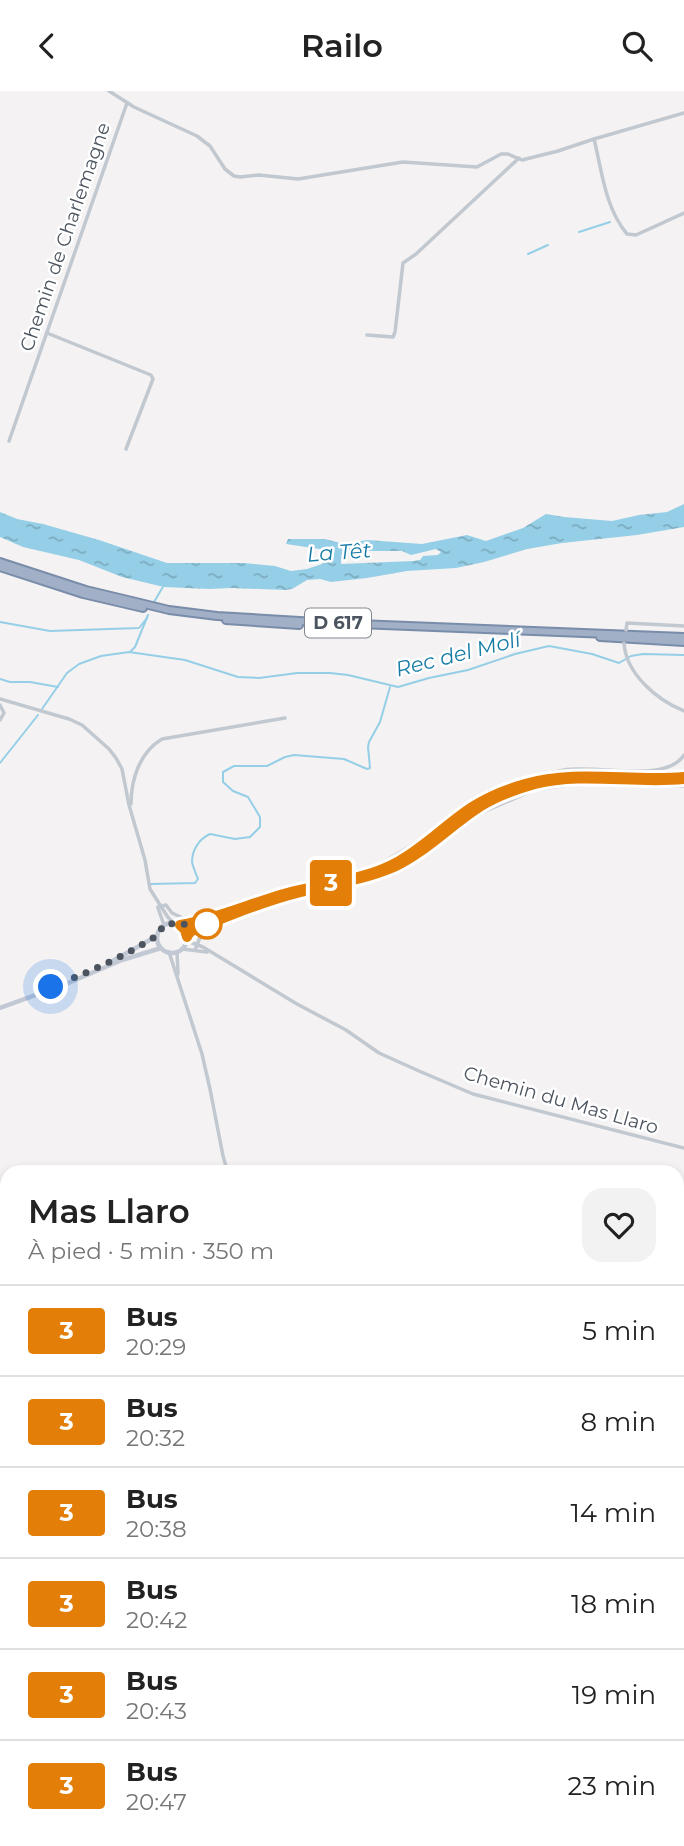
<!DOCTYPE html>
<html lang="fr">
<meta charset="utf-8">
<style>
body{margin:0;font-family:Montserrat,sans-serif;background:#f2f2f2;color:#222;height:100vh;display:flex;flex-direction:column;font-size:26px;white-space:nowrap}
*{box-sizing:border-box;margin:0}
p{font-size:23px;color:#767676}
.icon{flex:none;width:38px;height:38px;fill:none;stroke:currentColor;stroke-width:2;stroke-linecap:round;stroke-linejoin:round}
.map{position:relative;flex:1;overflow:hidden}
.details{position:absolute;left:0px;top:1074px;width:684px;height:681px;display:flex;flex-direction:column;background:#fff;border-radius:21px 21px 0 0;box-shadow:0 4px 10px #0003}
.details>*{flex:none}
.badge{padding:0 14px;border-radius:5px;font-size:24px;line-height:46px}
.you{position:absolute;width:35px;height:35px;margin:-18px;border:5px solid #fff;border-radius:50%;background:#1a73e8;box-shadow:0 0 0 10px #1a73e833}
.map>.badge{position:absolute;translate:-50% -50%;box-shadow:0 0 0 4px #fff}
.round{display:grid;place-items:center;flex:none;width:74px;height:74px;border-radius:21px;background:#f2f2f2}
.summary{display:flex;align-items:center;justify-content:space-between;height:119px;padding:0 28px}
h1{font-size:33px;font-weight:600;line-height:52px}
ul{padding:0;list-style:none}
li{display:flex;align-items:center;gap:21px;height:91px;padding:0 28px;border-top:2px solid #e0e0e0}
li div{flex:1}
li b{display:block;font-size:26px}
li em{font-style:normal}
li .badge{min-width:77px;font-weight:700;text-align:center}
header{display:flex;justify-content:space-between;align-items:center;height:91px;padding:0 28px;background:#fff;font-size:32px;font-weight:600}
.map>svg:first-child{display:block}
.water{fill:url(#water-ripples);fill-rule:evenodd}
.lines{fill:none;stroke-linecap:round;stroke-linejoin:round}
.stream{stroke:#95cfe7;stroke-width:2}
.trunk-casing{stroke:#798ca9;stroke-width:10}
.minor{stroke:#c1c8d0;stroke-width:3.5}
.secondary{stroke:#c2c9d4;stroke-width:4.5}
.trunk{stroke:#a1b0c6;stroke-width:6}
.line-casing{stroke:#fff;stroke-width:16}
.line{stroke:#e37f08;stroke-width:10}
.walk{stroke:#4b545f;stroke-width:7;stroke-dasharray:0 12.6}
.stop-dot{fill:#fff;stroke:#e37f08;stroke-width:3.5}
.labels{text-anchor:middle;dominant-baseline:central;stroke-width:5;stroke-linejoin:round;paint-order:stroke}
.shield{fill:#fff;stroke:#81878f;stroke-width:2}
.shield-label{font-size:18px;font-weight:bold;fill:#4b545f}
.street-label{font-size:19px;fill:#4b545f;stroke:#fff}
.water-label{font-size:21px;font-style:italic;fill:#167ca6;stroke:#fff}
</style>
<header><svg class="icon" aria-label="back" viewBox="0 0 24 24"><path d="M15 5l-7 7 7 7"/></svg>Railo<svg class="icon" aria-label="search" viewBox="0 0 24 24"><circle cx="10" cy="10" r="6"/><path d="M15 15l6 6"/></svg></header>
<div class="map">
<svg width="684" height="1755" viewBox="0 0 684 1755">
<defs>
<pattern id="water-ripples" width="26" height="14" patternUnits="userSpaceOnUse" patternTransform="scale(1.75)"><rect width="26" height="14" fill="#95cfe7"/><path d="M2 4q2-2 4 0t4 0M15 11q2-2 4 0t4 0" fill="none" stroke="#7cabbe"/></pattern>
</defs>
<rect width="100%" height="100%" fill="#f4f2f2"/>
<path class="water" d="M684,413V436L637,444L562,452L527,458L484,471L456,477L407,480L367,487L331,491L320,488L307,489L292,498L285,499L231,497L209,498L164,496L122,486L79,469L23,456L0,446V421L17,428L43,433L99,449L167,472H244L275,475L291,480L307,478L322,473L331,465L333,460L286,453L288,448H325L344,453L367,449L422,453L467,444L486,450L523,437L546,423L564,426L612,430L639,424L667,421ZM436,458L441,461L438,464L423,465L420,469L413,470L341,473V470L355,460H402L411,464Z"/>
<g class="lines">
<g class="stream">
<polyline points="579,141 610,131"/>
<polyline points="528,163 548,154"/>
<polyline points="154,511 164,494"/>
<polyline points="0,531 50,540 139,537 147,527"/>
<polyline points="131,560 135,556 148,524"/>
<polyline points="0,588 10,591 30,591 58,596"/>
<polyline points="42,618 67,582 79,573 101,565 129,561 185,569 238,586 259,587 297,582 330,582 348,584 398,596 429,587 468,579 515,563 549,555 592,563 619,572 631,565 643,563 684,564"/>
<polyline points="0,672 38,624"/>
<path d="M151,793L195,792L198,788C196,783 193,776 192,771C192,759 199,748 210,743L235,748L250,746L260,736V726L248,706L233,700L223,691V681L234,675H267L285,666L294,664L344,668L367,678L370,677L368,656L369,651L380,631L390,596"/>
</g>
<defs>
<g id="trunk">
<polyline points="0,471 86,499 132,510 169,519 217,525 333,532 684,546"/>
<polyline points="0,476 83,503 143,517"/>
<polyline points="226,529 299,534"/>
<polyline points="600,546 684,551"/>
</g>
</defs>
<use href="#trunk" class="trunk-casing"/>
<g class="minor">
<polyline points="109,0 134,16 197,45 210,55 225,78 234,85 240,86 259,84 298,88 403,71 477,76 501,63 508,63 522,69 558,60 594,48 684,22"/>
<path d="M594,48C602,80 605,117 627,143L636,144L684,122"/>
<polyline points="47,242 151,284 153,288 126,358"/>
<polyline points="367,244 393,246 395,241 403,172 416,163 519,67"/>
<polyline points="9,350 127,12"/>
<polyline points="626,539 627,532 684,535"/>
<path d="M624,552C626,583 657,609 684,620"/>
<polyline points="0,608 69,628 82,634 109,658 116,667 122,678 129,714 145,769 150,798 167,825 173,832"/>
<polyline points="0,614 4,622 0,629"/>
<path d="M131,713C131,688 140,661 162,648L285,627"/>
<path d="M460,721C491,699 527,686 564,679C595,673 666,693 684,664"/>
<polyline points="158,816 166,814 172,822 183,827 207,823 294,796 330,789 377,775 436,740 456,722 460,721 462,724"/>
<polyline points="158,817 164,834"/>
<polyline points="187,850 203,856 297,913 346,939 379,962 419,980 473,1003 684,1057"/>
<polyline points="182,858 207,861"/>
<polyline points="195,859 201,844 231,829 259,819 293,808 356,794 389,783 407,775 481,722 534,699 568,694 587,693 684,695"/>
<polyline points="169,861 202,963 210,998 223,1065 228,1082"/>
<polyline points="177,861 178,883"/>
<polyline points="677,1400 684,1400"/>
<polyline points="0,1475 7,1475"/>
<polyline points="677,1560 684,1560"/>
<polyline points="677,1606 684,1590"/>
<polyline points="677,1665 684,1666"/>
<polyline points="344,1755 348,1748"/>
</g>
<g class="secondary">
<polyline points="444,742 483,713 504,703"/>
<circle cx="172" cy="847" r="15"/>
<path d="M180,834C217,827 251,812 287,802C324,792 366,789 399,770C426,755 446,733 472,716C488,706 507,698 525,693C577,678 631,691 684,686"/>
<path d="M187,846C195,834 216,830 229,824"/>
<polyline points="109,872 157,845"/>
<polyline points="0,917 66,893 122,869 161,857"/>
</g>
<use href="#trunk" class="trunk"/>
</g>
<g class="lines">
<defs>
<path id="line" d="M684,686C631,691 577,678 525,693C507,698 488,706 472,716C446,733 426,755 399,770C366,789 324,792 287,802C251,812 217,828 180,834L185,839L187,846L190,841L196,838C231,824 265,810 301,801C332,793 364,789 394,776C426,761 451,734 481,715C497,705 517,698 535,693C583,681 635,693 684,688"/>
</defs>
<use href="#line" class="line-casing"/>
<use href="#line" class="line"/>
<path class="walk" d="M51,896C87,882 121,867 153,847C160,843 160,836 168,832L180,834L202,830L207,833"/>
</g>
<circle class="stop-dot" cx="207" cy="833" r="14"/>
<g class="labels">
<rect class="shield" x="305" y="517.5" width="66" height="29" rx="5"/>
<g class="shield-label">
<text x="338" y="532">D 617</text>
</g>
<g class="street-label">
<text transform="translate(65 146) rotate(-71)">Chemin de Charlemagne</text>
<text transform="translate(561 1009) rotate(16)">Chemin du Mas Llaro</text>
</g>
<g class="water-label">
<text transform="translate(339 461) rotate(-4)">La Têt</text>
<text transform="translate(458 563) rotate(-14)">Rec del Molí</text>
</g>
</g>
</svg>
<div class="you" style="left:51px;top:896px"></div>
<b class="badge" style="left:331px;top:792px;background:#e37f08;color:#fff">3</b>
<section class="details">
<div class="summary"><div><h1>Mas Llaro</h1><p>À pied · 5 min · 350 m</p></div><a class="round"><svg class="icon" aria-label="heart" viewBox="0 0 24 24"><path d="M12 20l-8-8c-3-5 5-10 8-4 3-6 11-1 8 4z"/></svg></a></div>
<ul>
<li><span class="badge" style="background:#e37f08;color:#fff">3</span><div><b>Bus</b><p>20:29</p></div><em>5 min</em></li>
<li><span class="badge" style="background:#e37f08;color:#fff">3</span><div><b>Bus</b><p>20:32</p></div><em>8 min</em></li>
<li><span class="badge" style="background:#e37f08;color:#fff">3</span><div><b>Bus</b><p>20:38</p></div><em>14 min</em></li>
<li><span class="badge" style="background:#e37f08;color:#fff">3</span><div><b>Bus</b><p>20:42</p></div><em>18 min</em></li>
<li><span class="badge" style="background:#e37f08;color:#fff">3</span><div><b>Bus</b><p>20:43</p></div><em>19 min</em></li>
<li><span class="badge" style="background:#e37f08;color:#fff">3</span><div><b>Bus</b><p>20:47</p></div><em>23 min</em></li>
</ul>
</section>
</div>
